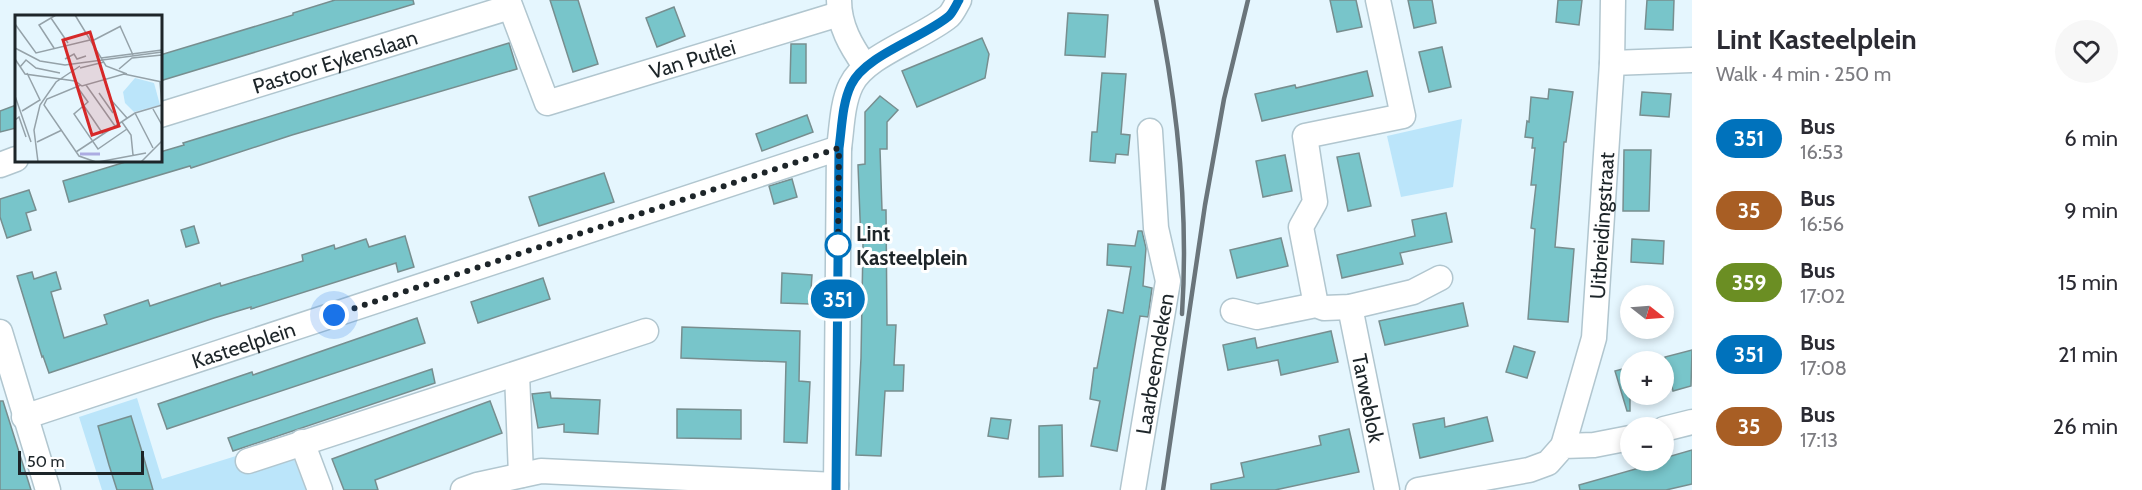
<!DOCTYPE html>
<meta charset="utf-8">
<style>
body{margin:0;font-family:Cabin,sans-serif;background:#f7f7f7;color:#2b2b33;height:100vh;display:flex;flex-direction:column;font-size:22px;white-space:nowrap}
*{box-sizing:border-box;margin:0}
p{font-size:20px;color:#7c7c81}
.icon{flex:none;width:33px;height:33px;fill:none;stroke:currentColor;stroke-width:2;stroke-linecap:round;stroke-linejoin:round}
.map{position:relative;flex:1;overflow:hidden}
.panel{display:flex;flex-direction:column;background:#fff;width:450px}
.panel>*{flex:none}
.badge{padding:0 12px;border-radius:20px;font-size:21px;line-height:39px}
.needle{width:39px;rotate:107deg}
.controls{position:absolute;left:1620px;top:285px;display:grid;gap:12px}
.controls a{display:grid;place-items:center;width:54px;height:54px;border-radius:50%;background:#fff;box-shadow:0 3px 9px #0003;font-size:30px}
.scale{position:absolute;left:18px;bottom:15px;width:126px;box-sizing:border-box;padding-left:6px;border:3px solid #1d2529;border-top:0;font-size:16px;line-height:21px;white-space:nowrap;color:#1d2529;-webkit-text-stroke:4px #fff;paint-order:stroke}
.you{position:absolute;width:30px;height:30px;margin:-15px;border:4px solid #fff;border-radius:50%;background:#1a73e8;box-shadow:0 0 0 9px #1a73e833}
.map>.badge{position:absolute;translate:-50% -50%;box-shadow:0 0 0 3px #fff}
.round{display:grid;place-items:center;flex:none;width:63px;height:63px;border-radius:32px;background:#f7f7f7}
.head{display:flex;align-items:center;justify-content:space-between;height:102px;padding:0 24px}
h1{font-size:28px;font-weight:700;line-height:45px}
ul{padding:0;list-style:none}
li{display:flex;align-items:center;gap:18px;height:72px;padding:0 24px}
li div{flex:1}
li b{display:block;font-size:22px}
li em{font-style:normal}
li .badge{min-width:66px;font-weight:700;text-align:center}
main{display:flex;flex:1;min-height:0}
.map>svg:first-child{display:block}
.green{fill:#bbe5fa}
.building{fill:#78c5ca;stroke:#778e8f;stroke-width:1.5}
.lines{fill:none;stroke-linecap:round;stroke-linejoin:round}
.minor-casing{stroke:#b1c6cf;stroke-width:27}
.minor{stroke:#fff;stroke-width:24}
.rail{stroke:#6a757b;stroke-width:4.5}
.line-casing{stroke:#fff;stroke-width:14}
.line{stroke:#0072bc;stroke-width:9}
.walk{stroke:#1d2529;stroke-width:6;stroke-dasharray:0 10.8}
.stop-dot{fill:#fff;stroke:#0072bc;stroke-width:3}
.labels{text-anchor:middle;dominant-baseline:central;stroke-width:6;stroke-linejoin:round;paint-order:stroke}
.street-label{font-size:21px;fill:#1d2529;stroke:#fff}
.stop-label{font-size:21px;font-weight:bold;fill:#1d2529;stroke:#fff;text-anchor:start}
.inset-river{fill:none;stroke:#acace2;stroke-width:3}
.inset-road{fill:none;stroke:#95a2a9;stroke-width:1.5}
.view{fill:#d62828;fill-opacity:0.15;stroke:#d62828;stroke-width:3}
.inset-edge{fill:none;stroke:#1d2529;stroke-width:3}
</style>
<main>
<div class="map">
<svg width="1692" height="490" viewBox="0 0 1692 490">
<rect width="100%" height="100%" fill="#e5f6fe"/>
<g class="green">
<polygon points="1462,119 1453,187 1401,197 1387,136"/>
<polygon points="137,398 162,479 236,456 241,472 293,456 306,490 153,490 131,417 98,427 117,490 102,490 79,417"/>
</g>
<g class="building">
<polygon points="335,0 413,0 414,4 160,81 160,55 293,15 293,13"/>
<polygon points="550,0 578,0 598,64 573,72"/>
<polygon points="1330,0 1356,0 1362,27 1337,32"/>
<polygon points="1408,0 1432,0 1436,23 1414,28"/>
<polygon points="1558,0 1582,0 1579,25 1556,22"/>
<polygon points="1647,0 1674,0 1673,30 1645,29"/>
<polygon points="674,7 685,36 657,47 646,18"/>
<polygon points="1068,13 1108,15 1105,57 1065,55"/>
<polygon points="982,38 989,54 985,78 917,107 902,71"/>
<polygon points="509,43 517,69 292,135 191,168 190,166 69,202 63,181 132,160 160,160 160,152 184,145 183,143"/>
<polygon points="791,44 806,44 806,83 790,83"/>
<polygon points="1442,47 1451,87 1429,92 1419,52"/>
<polygon points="1367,71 1373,96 1262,121 1255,94 1295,85 1296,88"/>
<polygon points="1102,73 1126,74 1121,134 1130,135 1128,155 1116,154 1115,163 1090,161 1092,132 1097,132"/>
<polygon points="1549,89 1573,92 1566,142 1564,142 1555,247 1574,249 1568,322 1528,319 1535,229 1531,228 1536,185 1531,185 1535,148 1532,148 1533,138 1525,137 1527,121 1529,122 1531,97 1548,99"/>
<polygon points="1642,92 1671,94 1669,117 1640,115"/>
<polygon points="880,96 898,110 887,122 887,149 880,149 882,210 886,210 887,325 896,325 894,365 904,365 903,391 885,391 881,456 856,455 861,358 863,243 861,243 858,165 865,164 865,112"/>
<polygon points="16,105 16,128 0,132 0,111"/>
<polygon points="807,115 813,132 762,151 756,134"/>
<polygon points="1624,150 1651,150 1649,211 1623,211"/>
<polygon points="1359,153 1371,206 1348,211 1337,157"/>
<polygon points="1285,155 1292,191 1263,197 1256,161"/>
<polygon points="604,173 614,202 539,226 529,197"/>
<polygon points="792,179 797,197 774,204 769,186"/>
<polygon points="29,190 36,210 26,213 31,230 7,238 0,217 0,199"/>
<polygon points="1446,213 1452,242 1400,253 1403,264 1342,278 1337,255 1415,236 1412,220"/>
<polygon points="194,226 199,243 186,247 181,230"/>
<polygon points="1138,231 1142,231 1146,248 1143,286 1152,288 1148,317 1140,316 1117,451 1091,446 1100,401 1090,399 1094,368 1097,368 1108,310 1123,313 1131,267 1107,265 1108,244 1135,246"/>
<polygon points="405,236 414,267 398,272 396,263 251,309 251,307 214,318 49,373 43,356 42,357 17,276 32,272 34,279 56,272 61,289 51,292 64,338 107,324 104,315 148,300 150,306 220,283 221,286 303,261 302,255 334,245 335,249 366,239 369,247"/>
<polygon points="1281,238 1288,266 1237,278 1230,250"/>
<polygon points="1632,239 1664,241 1663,264 1631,262"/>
<polygon points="782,273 812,275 810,304 781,303"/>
<polygon points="543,278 550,299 478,323 471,302"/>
<polygon points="1463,303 1468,326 1385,345 1379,321"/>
<polygon points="417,318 425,343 167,429 158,404 252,372 253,375"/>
<polygon points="682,327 800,331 799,381 810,382 807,443 784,442 786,362 681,358"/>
<polygon points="1331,331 1338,362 1281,375 1278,360 1228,370 1223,345 1255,338 1257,348"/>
<polygon points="1514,346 1535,352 1527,378 1506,372"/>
<polygon points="1692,350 1691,386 1673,391 1665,357"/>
<polygon points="1630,367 1630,411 1627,411 1615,371"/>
<polygon points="432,369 435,383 233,451 228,438"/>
<polygon points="550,392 551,398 600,400 598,434 564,432 564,424 538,428 532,394"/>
<polygon points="0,401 3,401 31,490 0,490"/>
<polygon points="490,401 502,433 375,480 378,490 344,490 332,459"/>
<polygon points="677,409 741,410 741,439 677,438"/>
<polygon points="131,416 143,455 153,490 117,490 109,465 98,426"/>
<polygon points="1487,417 1493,441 1420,458 1413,424 1444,418 1445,427"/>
<polygon points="991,418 1011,420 1008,439 988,436"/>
<polygon points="1062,425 1063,476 1039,477 1039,426"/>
<polygon points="1349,429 1359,472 1275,490 1211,490 1211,484 1244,477 1241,463 1321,445 1319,436"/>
<polygon points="1692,450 1692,484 1666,490 1580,490 1579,485 1664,461 1664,458"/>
</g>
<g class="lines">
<defs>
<g id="minor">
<path id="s1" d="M508,0L547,103L839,14"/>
<path d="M839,0C839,26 851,46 865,66"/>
<polyline points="1612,63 1692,60"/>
<path id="s2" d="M160,115L510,7"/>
<polyline points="0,165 16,159"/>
<polyline points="1316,305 1301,227 1315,202 1305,136 1403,116 1378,0"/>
<path id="s3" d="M1350,307L1387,490"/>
<polyline points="1233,311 1257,317 1316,305 1324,308 1350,307 1413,292 1440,278"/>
<polyline points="0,332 48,490"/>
<polyline points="517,374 521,475"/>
<path id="s4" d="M24,417L839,148"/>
<polyline points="1664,429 1692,422"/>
<polyline points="302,442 320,490"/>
<path id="s5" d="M1563,446L1594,338L1612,63L1613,0"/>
<polyline points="248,461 646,331"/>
<polyline points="463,490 477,485 541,471 836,485"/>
<path d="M836,490L839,148C842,127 842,104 851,85C865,55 923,38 949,16C953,12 956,5 959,0"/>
<path id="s6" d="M1133,490L1168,281L1156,228L1150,131"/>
<polyline points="1418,490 1529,470 1548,463 1563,446 1594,445 1630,438"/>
</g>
</defs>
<use href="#minor" class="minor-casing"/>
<use href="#minor" class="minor"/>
<g class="rail">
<path d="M1156,0C1177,102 1189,209 1182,314"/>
<polyline points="1163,490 1205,205 1224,99 1248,0"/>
</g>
</g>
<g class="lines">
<defs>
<path id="line" d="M836,490L839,148C842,127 842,104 851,85C865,55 923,38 949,16C953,12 956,5 959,0"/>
</defs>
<use href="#line" class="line-casing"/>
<use href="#line" class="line"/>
<polyline class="walk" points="334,315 839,148 838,245"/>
</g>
<circle class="stop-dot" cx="838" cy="245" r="12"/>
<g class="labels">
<g class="street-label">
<text stroke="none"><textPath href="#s1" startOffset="262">Van Putlei</textPath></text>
<text stroke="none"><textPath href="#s2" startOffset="183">Pastoor Eykenslaan</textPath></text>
<text stroke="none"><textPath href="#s5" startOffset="225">Uitbreidingstraat</textPath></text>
<text stroke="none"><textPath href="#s4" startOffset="231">Kasteelplein</textPath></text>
<text stroke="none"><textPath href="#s6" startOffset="128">Laarbeemdeken</textPath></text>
<text stroke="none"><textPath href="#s3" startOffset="93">Tarweblok</textPath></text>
</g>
<g class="stop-label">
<text x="856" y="233">Lint<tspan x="856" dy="24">Kasteelplein</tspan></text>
</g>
</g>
<g transform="translate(15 15)">
<rect width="147" height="147" fill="#e5f6fe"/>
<path d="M120,63L139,68L145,90L119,97L110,88L108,77Z" fill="#bbe5fa"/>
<path class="inset-river" d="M65,139H85"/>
<path class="inset-road" d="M60,0L91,51L112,59M36,3L53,28M0,9L21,38L75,25M105,11L118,40M77,26L106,11M0,33L25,46L50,50L147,37M39,33L24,10L41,0M86,43L147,35M0,44L10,59L60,66L67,71L109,59L147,67M50,44L59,39L62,44L71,41M5,52L11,45L21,53L45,58M65,53L89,47M104,54L117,43L147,40M90,65L96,85L112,103M145,67L147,91M66,70L32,84L29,90L64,141L81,147M71,70L100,111M63,73L73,87L59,99L83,134L112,114M84,78L98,98M0,81L16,127M69,91L88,119M138,94L147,110M7,96L25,85L12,58M120,98L138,133M0,105L4,102L11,122M107,107L116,120L118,140M22,127L47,115M61,137L120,98L147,90M23,147L19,115L25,90L41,67L65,51M83,147L131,138M126,147L147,126"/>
<path class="view" d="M75,17L104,111L77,120L48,25Z"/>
<rect width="147" height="147" class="inset-edge"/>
</g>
</svg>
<div class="controls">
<a><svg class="needle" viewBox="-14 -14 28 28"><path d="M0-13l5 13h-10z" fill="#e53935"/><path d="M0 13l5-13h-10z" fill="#7c7c81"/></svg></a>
<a>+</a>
<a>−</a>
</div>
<div class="scale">50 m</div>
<div class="you" style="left:334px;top:315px"></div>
<b class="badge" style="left:838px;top:299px;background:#0072bc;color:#fff">351</b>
</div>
<section class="panel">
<div class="head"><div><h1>Lint Kasteelplein</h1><p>Walk · 4 min · 250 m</p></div><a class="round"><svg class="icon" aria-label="heart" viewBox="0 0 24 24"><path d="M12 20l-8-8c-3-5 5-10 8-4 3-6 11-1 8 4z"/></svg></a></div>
<ul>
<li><span class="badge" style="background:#0072bc;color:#fff">351</span><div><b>Bus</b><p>16:53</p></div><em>6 min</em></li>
<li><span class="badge" style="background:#a85e24;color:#fff">35</span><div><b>Bus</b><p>16:56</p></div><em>9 min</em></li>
<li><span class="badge" style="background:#6b8e23;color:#fff">359</span><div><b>Bus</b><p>17:02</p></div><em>15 min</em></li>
<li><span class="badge" style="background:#0072bc;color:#fff">351</span><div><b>Bus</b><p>17:08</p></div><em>21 min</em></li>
<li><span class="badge" style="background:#a85e24;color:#fff">35</span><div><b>Bus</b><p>17:13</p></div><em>26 min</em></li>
</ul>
</section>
</main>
